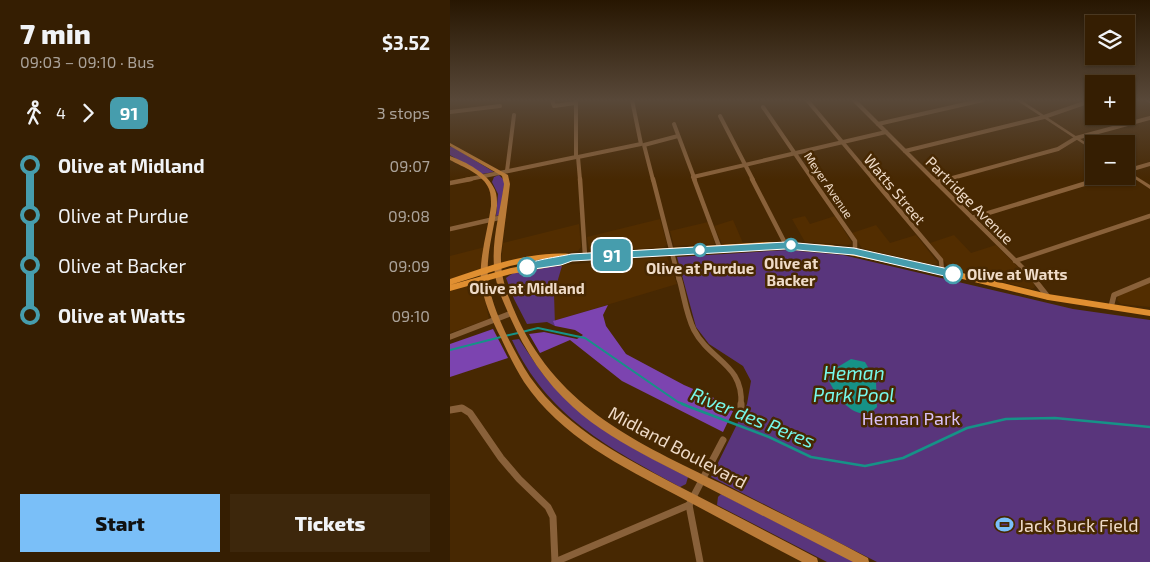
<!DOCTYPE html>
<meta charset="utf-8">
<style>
body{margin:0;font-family:"Exo 2",sans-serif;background:#3d270c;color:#f1f3f6;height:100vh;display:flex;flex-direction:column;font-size:19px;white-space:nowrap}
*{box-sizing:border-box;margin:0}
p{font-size:16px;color:#aaa299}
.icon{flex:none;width:28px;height:28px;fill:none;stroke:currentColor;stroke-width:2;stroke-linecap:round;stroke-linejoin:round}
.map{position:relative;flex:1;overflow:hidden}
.details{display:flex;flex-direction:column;background:#351e02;width:450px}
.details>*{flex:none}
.badge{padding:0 10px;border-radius:8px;font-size:18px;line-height:32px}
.fabs{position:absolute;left:635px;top:15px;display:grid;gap:10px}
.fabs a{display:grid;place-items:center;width:50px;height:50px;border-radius:0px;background:#351e02;box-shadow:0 1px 4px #0004,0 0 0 1px #4f3c24;font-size:25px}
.map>.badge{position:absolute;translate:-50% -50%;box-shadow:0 0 0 2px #fff}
.legs{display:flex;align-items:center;gap:8px;height:55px;padding:0 20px;font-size:16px}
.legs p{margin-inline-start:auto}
.overview{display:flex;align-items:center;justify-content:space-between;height:85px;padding:0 20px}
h1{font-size:28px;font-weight:800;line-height:38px}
.primary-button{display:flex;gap:10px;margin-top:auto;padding:10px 20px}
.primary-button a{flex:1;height:58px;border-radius:0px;background:#7abff8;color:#111;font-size:20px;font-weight:800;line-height:58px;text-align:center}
.primary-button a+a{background:#3d270c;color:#f1f3f6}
ul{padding:0 20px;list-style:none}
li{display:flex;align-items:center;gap:18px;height:50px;font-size:19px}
li i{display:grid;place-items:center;width:8px;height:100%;margin:0 6px;background:currentColor}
li i::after{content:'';width:12px;height:12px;margin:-6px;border:4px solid;border-radius:50%;background:#351e02}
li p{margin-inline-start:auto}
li:first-child i{background:linear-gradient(#0000 50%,currentColor 0)}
li:last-child i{background:linear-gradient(currentColor 50%,#0000 0)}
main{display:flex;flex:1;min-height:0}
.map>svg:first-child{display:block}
.built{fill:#522d00}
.green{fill:#59357c}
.forest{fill:#7c44b0}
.water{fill:#169287}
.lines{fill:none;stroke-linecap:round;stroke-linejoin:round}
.stream-far1{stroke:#169287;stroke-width:2}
.stream{stroke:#169287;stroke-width:2.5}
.minor-far3{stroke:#89613a;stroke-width:4}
.minor-far2{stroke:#89613a;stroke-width:4.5}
.minor-far1{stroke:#89613a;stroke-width:5.5}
.minor{stroke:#89613a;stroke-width:7}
.tertiary{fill:#89613a;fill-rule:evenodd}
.secondary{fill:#ba7b38;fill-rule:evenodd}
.primary{fill:#e08f31;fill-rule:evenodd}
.line-1{fill:#469dad;stroke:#fff}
.stop-1-dot{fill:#fff;stroke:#469dad;stroke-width:2.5}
.labels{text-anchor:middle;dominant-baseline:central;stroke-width:5;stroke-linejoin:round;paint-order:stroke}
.far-street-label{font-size:12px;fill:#efdbc8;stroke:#472802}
.street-label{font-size:15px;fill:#efdbc8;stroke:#472802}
.stop-label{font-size:15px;font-weight:bold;fill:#efdbc8;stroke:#472802}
.near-park-label{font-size:18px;fill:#dac1f8;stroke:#472802}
.near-street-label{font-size:18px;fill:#efdbc8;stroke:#472802}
.near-poi-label{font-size:18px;fill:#efdbc8;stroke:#472802;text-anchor:start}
.near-water-label{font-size:19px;font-style:italic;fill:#76f9ea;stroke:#472802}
</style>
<main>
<section class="details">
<div class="overview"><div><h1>7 min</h1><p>09:03 – 09:10 · Bus</p></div><b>$3.52</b></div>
<div class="legs"><svg class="icon" aria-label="walk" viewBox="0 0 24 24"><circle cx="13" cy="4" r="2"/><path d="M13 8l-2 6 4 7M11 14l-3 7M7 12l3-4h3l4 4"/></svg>4<svg class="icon" aria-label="forward" viewBox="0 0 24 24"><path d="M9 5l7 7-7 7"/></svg><b class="badge" style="background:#469dad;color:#fff">91</b><p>3 stops</p></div>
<ul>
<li><i style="color:#469dad"></i><b>Olive at Midland</b><p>09:07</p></li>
<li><i style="color:#469dad"></i><span>Olive at Purdue</span><p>09:08</p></li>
<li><i style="color:#469dad"></i><span>Olive at Backer</span><p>09:09</p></li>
<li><i style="color:#469dad"></i><b>Olive at Watts</b><p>09:10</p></li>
</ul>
<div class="primary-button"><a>Start</a><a>Tickets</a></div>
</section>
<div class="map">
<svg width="700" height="562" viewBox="0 0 700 562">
<rect width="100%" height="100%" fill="#472802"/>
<g class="built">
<polygon points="355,216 360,224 385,216 402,243 398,245 355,242 342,219"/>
<polygon points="210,219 217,244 214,247 142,252 139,249 137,237"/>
<polygon points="283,220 293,243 272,244 264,226"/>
<polygon points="258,222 265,244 224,246 220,231"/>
<polygon points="129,224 131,247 128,251 51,264 53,243"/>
<polygon points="426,225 440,243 466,235 488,263 482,265 412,248 402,233"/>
<polygon points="504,235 521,253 546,245 583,282 585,287 582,289 500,269 480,243"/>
<polygon points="35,247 31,270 0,279 0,256"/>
<polygon points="217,257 227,284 103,321 104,293 112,265"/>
<polygon points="31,282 39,319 0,333 0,290"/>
<polygon points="700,283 700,307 671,304 667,300 669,294"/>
</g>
<g class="green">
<polygon points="0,147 3,147 44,172 32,174 0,155"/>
<polygon points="49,175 54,180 54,185 50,215 46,216 48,194 42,182 44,177"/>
<polygon points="337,250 393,255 623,309 700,320 700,562 427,562 261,477 297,404 301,381 293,366 259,344 246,327 227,257"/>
<path d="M112,266L104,293L105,326L97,322L77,324L64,299L56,278C69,267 96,267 112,266Z"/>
<path d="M69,339C80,355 91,374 105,388C142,429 189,452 238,477L236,484L230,487C160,448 97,417 62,340Z"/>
<polygon points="271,494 405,562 377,562 267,505 268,497"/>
</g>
<g class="forest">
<polygon points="158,305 153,315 156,326 176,354 234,385 285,407 273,432 172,381 120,340 90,353 79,334 94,332 127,339 133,335 125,330 105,326 103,321"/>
<polygon points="43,329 58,358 0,377 0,344"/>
</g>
<path class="water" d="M401,359L415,362L426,381L427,407C408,426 387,398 379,381L381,371Z"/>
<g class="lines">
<g class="stream-far1">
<polyline points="72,332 88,328 135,338 228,402 236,405"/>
<polyline points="55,336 68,333"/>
<polyline points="0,350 51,337"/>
</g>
<polyline class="stream" points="232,404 319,437 361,457 415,466 453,458 517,428 556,419 605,418 700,427"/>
<g class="minor-far3">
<polyline points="102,100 104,106 125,103"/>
<polyline points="357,100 424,180"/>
<polyline points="404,100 484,180"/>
<polyline points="698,100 700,101"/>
<polyline points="313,107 363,180"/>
<polyline points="0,112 50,106"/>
<polyline points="270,116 303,180"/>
<polyline points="224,124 245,180"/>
<polyline points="428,124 533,100"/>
<polyline points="455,151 594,117 643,100"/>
<polyline points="57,171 64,115"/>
<polyline points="676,171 700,164"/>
<polyline points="243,177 436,132"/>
<polyline points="15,180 126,157 126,100"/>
<polyline points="130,180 128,157 191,144 182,100"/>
<polyline points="203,180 194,145 228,136"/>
<polyline points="495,180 608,149 626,138 700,118"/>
<polyline points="646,180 659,176"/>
</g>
<g class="minor-far2">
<polyline points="130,179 135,256"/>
<polyline points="203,179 229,280"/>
<polyline points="244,179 270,249"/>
<polyline points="302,179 336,245"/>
<polyline points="362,179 405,241 405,252"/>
<polyline points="423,179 491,260 492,271"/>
<polyline points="483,179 585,280"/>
<polyline points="487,182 499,179"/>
<polyline points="0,183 21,179"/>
<polyline points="522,218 650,179"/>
<polyline points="0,229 53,217"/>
<polyline points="565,261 700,216"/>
</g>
<g class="minor-far1">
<path d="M229,278C234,295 236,314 244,330C260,361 294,364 291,405"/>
<polyline points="583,278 598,297"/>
<polyline points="661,307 664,295 700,280"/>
<polyline points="0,337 62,313"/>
</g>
<g class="minor">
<polyline points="291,407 291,404"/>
<polyline points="0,410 12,408 20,413 51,458 69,479 98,507 103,517 105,562"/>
<polyline points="105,562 239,505"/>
<polyline points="250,562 239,505 273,440"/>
</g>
<g class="tertiary">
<polygon points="566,100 571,100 644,148 644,151"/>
<polygon points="676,170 700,185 700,189 676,173"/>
</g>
<g class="secondary">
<path d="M0,143L58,175L60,184L51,254C50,279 58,296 68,319C110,409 188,443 272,484C321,509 370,532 418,558L419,562H403L202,459C174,444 146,428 123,407C95,382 75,351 60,317C54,303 47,289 45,274C40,245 50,213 54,184L52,176L0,146Z"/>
<path d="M0,156C16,162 38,173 45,190C47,195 47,200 47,206C44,231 34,260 39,285C42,303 50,321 58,338C65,351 72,365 80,377C118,431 179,460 236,490C279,512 323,535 367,558L368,562H352C310,540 269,518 228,496C172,467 110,436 74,382C65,368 58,353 51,338C42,321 33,300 31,281C29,256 38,230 41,206C41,200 41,194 39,189C33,174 13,167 0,160Z"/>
</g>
<path class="primary" d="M319,242L380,245L492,268L598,294L700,310V316L598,300L492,274L380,251L319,248L122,260L111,265L61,274L0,291V279C39,266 79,251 121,254ZM92,259H111L61,268L0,285L60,266Z"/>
</g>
<linearGradient id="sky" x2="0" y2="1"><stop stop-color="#271601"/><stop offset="0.56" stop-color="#584839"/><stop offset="1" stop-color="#584839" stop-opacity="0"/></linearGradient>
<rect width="700" height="179" fill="url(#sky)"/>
<path class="line-1" d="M336,242L404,248L503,270L507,274L503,278L404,255L336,249L122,261L111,265L77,270L73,267C78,260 110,257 121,254Z"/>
<defs>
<symbol id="stadium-bare" viewBox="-9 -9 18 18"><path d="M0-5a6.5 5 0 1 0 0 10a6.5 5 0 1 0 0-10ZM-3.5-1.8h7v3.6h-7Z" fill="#7abff8" stroke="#472802" stroke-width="2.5" paint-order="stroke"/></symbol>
</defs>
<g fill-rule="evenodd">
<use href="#stadium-bare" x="542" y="512" width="25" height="25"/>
</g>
<g class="stop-1-dot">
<circle cx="341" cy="245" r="6"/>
<circle cx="250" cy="250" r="6"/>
<circle cx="77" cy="267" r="9"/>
<circle cx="503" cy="274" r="9"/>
</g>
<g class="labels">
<g class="far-street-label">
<text transform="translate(379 185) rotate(56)">Meyer Avenue</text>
</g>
<g class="street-label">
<text transform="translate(445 189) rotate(50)">Watts Street</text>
<text transform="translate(520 200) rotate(45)">Partridge Avenue</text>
</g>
<g class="stop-label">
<text x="341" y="263">Olive at<tspan x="341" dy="17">Backer</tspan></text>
<text x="250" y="268">Olive at Purdue</text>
<text x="517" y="274" text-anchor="start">Olive at Watts</text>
<text x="77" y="288">Olive at Midland</text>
</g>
<g class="near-park-label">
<text x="461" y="418">Heman Park</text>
</g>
<g class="near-street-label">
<text transform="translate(228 447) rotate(28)">Midland Boulevard</text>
</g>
<g class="near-poi-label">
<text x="568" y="525">Jack Buck Field</text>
</g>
<g class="near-water-label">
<text x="404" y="372">Heman<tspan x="404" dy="22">Park Pool</tspan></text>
<text transform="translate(303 417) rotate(22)">River des Peres</text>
</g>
</g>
</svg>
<div class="fabs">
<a><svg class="icon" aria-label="layers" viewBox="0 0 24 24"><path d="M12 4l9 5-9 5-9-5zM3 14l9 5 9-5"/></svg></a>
<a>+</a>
<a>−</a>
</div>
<b class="badge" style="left:162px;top:255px;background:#469dad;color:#fff">91</b>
</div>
</main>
